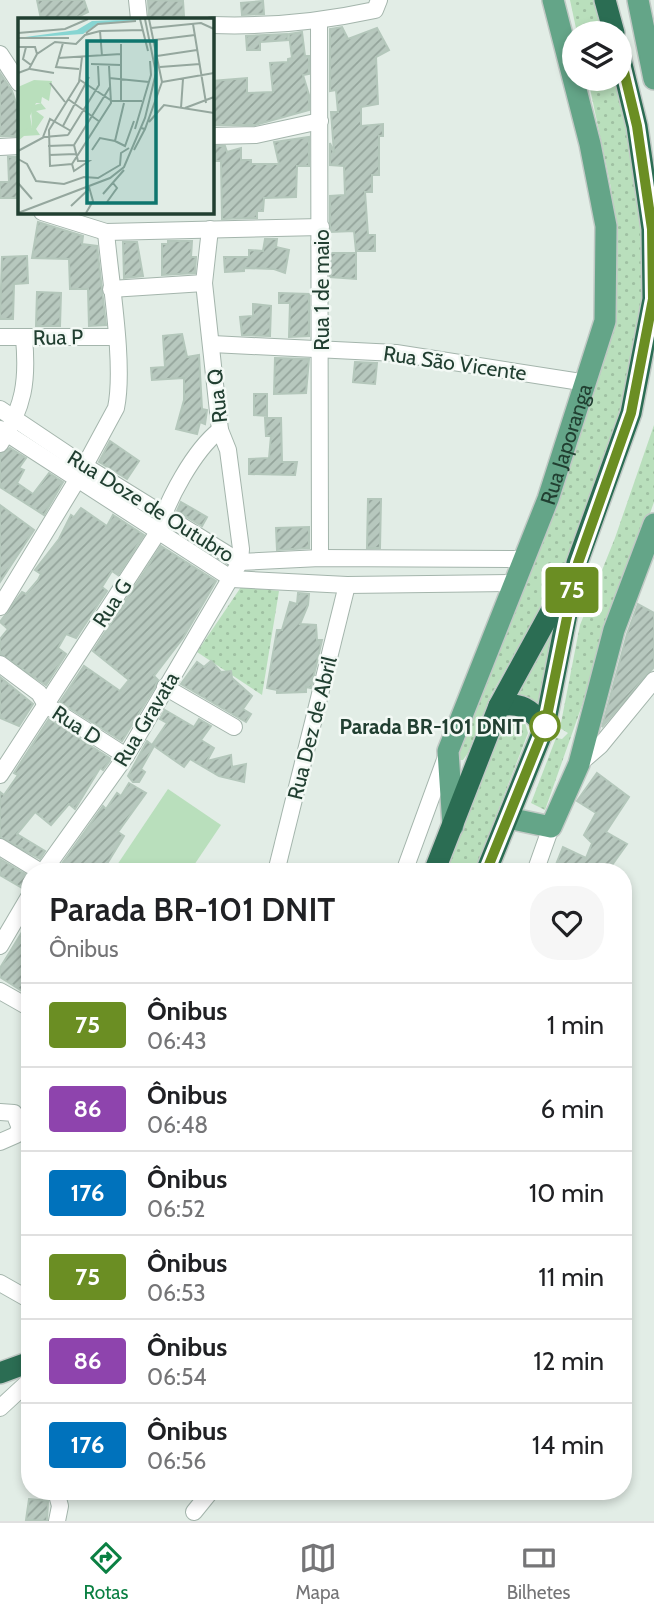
<!DOCTYPE html>
<html lang="pt">
<meta charset="utf-8">
<style>
body{margin:0;font-family:Cabin,sans-serif;background:#f6f6f6;color:#202124;height:100vh;display:flex;flex-direction:column;font-size:26px;white-space:nowrap}
*{box-sizing:border-box;margin:0}
p{font-size:23px;color:#757577}
.icon{flex:none;width:38px;height:38px;fill:none;stroke:currentColor;stroke-width:2;stroke-linecap:round;stroke-linejoin:round}
.map{position:relative;flex:1;overflow:hidden}
.side{position:absolute;left:21px;top:863px;width:611px;height:637px;display:flex;flex-direction:column;background:#fff;border-radius:28px;box-shadow:0 4px 10px #0003}
.side>*{flex:none}
.badge{padding:0 14px;border-radius:5px;font-size:24px;line-height:46px}
.controls{position:absolute;left:562px;top:21px;display:grid;gap:14px}
.controls a{display:grid;place-items:center;width:70px;height:70px;border-radius:50%;background:#fff;box-shadow:0 4px 10px #0003;font-size:35px}
.map>.badge{position:absolute;translate:-50% -50%;box-shadow:0 0 0 4px #fff}
.round{display:grid;place-items:center;flex:none;width:74px;height:74px;border-radius:28px;background:#f6f6f6}
.headline{display:flex;align-items:center;justify-content:space-between;height:119px;padding:0 28px}
h1{font-size:33px;font-weight:600;line-height:52px}
ul{padding:0;list-style:none}
li{display:flex;align-items:center;gap:21px;height:84px;padding:0 28px;border-top:2px solid #e0e0e0}
li div{flex:1}
li b{display:block;font-size:26px}
li em{font-style:normal}
li .badge{min-width:77px;font-weight:700;text-align:center}
.tabs{display:flex;justify-content:space-around;align-items:center;height:98px;border-top:2px solid #e0e0e0;background:#fff;font-size:19px;color:#757577}
.tabs a{display:grid;justify-items:center;gap:4px}
.tabs .active{color:#0b8043}
.map>svg:first-child{display:block}
.grass{fill:url(#grass-dots)}
.pitch{fill:#b9dfbc}
.building{fill:url(#building-hatch);stroke:#b4c7bb;stroke-width:2}
.lines{fill:none;stroke-linecap:round;stroke-linejoin:round}
.minor-casing{stroke:#a4b5ac;stroke-width:18}
.major-casing{stroke:#c1c9c5;stroke-width:24}
.highway-casing{stroke:#c1c9c5;stroke-width:24}
.minor{stroke:#fff;stroke-width:16}
.major{stroke:#64a588;stroke-width:21}
.highway{stroke:#2b6d53;stroke-width:21}
.line-casing{stroke:#fff;stroke-width:16}
.line{stroke:#6b8e23;stroke-width:10}
.stop-dot{fill:#fff;stroke:#6b8e23;stroke-width:3.5}
.labels{text-anchor:middle;dominant-baseline:central;stroke-width:5;stroke-linejoin:round;paint-order:stroke}
.street-label{font-size:21px;fill:#213f31;stroke:#f3f9f5}
.stop-label{font-size:21px;font-weight:bold;fill:#213f31;stroke:#f3f9f5;text-anchor:end}
.inset-road{fill:none;stroke:#95a79e;stroke-width:2}
.view{fill:#0f766e;fill-opacity:0.15;stroke:#0f766e;stroke-width:3.5}
.inset-edge{fill:none;stroke:#213f31;stroke-width:3.5}
</style>
<div class="map">
<svg width="654" height="1521" viewBox="0 0 654 1521">
<defs>
<pattern id="grass-dots" width="8" height="8" patternUnits="userSpaceOnUse" patternTransform="scale(1.75)"><rect width="8" height="8" fill="#b9dfbc"/><path d="M2 2h.1M6 6h.1" fill="none" stroke="#9fc0a2" stroke-width="1.8" stroke-linecap="round"/></pattern>
<pattern id="building-hatch" width="6" height="6" patternUnits="userSpaceOnUse" patternTransform="scale(1.75)"><rect width="6" height="6" fill="#b7c8be"/><path d="M-1 1l2-2M0 6l6-6M5 7l2-2" fill="none" stroke="#94a49b"/></pattern>
</defs>
<rect width="100%" height="100%" fill="#e2ede6"/>
<g class="grass">
<polygon points="570,0 597,0 605,33 577,33"/>
<polygon points="588,79 617,79 640,198 644,302 626,395 568,560 491,695 468,753 463,760 459,760 457,755 593,397 612,330 615,268 611,188"/>
<polygon points="654,425 654,502 545,810 531,803 556,738 562,739 568,733 560,728 580,625 615,538"/>
<polygon points="241,587 279,591 262,695 197,652"/>
<polygon points="564,604 539,705 511,692"/>
<polygon points="509,716 525,723 528,733 475,871 444,872 502,719"/>
</g>
<polygon class="pitch" points="168,789 221,825 190,871 121,871 115,868"/>
<g class="building">
<polygon points="37,0 84,0 88,12 74,19 41,19"/>
<polygon points="148,0 183,1 184,16 149,18"/>
<polygon points="263,1 264,14 242,15 241,3"/>
<polygon points="342,27 348,39 377,28 389,50 376,57 378,104 361,107 361,126 383,124 383,136 379,136 379,175 372,175 372,192 365,192 368,235 375,235 375,251 356,251 354,231 330,232 330,196 345,195 344,166 330,165 330,143 334,153 331,112 338,112 336,90 330,91 330,29"/>
<polygon points="302,32 305,56 309,56 309,74 303,75 309,95 309,110 255,125 214,125 212,81 247,78 247,93 273,92 270,63 288,62 288,59 292,58 289,34"/>
<polygon points="287,34 288,40 260,42 260,50 247,50 246,36"/>
<polygon points="0,73 12,91 19,112 19,136 0,136"/>
<polygon points="309,137 309,166 297,166 296,197 264,198 263,211 257,211 257,218 222,219 221,161 213,161 214,146 225,146 227,152 241,148 241,160 251,160 251,164 279,164 274,142"/>
<polygon points="8,157 19,157 18,198 0,198 0,182 9,182"/>
<polygon points="38,222 83,236 82,244 97,246 106,325 89,326 88,289 70,289 69,259 32,258"/>
<polygon points="265,239 277,239 276,247 289,250 285,273 274,269 244,268 244,271 225,272 224,257 249,257 249,250 263,251"/>
<polygon points="168,241 192,241 191,257 196,257 195,273 162,275 162,244 168,244"/>
<polygon points="123,242 137,242 143,276 124,278"/>
<polygon points="330,253 356,253 356,279 330,277"/>
<polygon points="27,256 28,283 14,284 13,319 0,319 2,257"/>
<polygon points="37,292 61,293 60,326 36,326"/>
<polygon points="279,293 309,294 309,336 289,337 290,303 279,303"/>
<polygon points="253,304 271,306 270,336 242,335 240,317 253,316"/>
<polygon points="182,334 187,357 199,355 202,409 207,410 205,424 200,422 197,434 176,429 184,400 184,378 152,380 151,368 165,367 163,336"/>
<polygon points="275,358 309,359 306,393 274,394"/>
<polygon points="355,362 377,363 375,384 353,382"/>
<polygon points="254,394 267,394 267,416 254,415"/>
<polygon points="265,418 281,418 282,462 297,462 295,475 249,474 249,459 269,458 271,436 266,436"/>
<polygon points="110,441 139,461 127,479 99,462"/>
<polygon points="10,448 26,458 19,468 24,470 17,483 33,494 49,473 63,482 44,515 0,487 0,454"/>
<polygon points="368,499 381,499 380,548 367,548"/>
<polygon points="181,502 207,517 202,526 177,511"/>
<polygon points="0,505 34,530 0,582"/>
<polygon points="81,508 107,526 113,515 144,535 118,575 112,571 102,587 107,591 76,638 66,634 58,648 66,654 46,685 0,654 0,639 8,629 0,622 22,592 26,594 38,580 41,574 35,570 59,539 71,515 74,517"/>
<polygon points="309,527 309,548 277,550 276,528"/>
<polygon points="161,546 216,581 183,638 154,676 158,680 155,687 122,741 60,702 84,666 120,691 129,680 93,651"/>
<polygon points="298,593 309,594 308,605 300,624 316,625 317,640 322,640 311,688 306,687 306,692 277,693 277,690 267,688 277,630 282,630 290,602 297,604"/>
<polygon points="638,604 654,613 654,667 602,727 627,634"/>
<polygon points="211,661 221,672 231,671 232,678 252,696 243,709 251,714 246,722 181,684 197,662 204,667"/>
<polygon points="0,677 33,704 19,726 0,718"/>
<polygon points="165,710 194,727 199,719 211,726 201,740 214,748 207,761 231,755 232,767 246,764 244,782 219,776 190,759 184,767 154,746 141,769 145,772 139,782 133,782 128,776 147,741 152,745 167,723 160,719"/>
<polygon points="49,719 111,759 103,770 100,768 75,809 69,804 51,825 35,812 17,834 45,851 40,859 0,837 0,792 4,795 18,775 14,773"/>
<polygon points="597,773 629,797 606,832 627,844 607,872 553,872 563,847 586,858 592,843 584,835 596,813 577,801"/>
<polygon points="129,783 146,793 118,832 124,836 102,872 56,872 103,806 106,809 117,793 121,796"/>
<polygon points="0,859 30,877 29,885 22,888 0,875"/>
<polygon points="30,919 30,996 0,977 0,968"/>
<polygon points="29,1499 48,1501 47,1521 26,1520"/>
</g>
<g class="lines">
<defs>
<g id="minor">
<polyline points="137,0 139,19"/>
<polyline points="319,22 320,558"/>
<path d="M212,25C268,27 320,22 375,10L379,0"/>
<polyline points="0,54 19,83"/>
<polyline points="212,136 256,135 320,121"/>
<polyline points="0,147 19,146"/>
<polyline points="42,212 106,232 321,227"/>
<polyline points="111,289 204,283"/>
<polyline points="0,337 115,337"/>
<polyline points="212,344 396,353 587,383"/>
<polyline points="0,409 85,466 240,562 320,558 525,559"/>
<polyline points="0,429 232,579 347,585 515,583"/>
<path d="M0,444C24,407 28,381 24,338"/>
<path d="M0,607L77,480L116,408C125,365 110,279 106,232"/>
<polyline points="0,664 39,693 46,705 126,756"/>
<polyline points="165,687 234,727"/>
<polyline points="579,764 600,746 654,680"/>
<path d="M0,775L158,532C167,500 194,450 220,430"/>
<polyline points="0,847 41,872"/>
<polyline points="43,872 126,756 240,562 241,549 228,450 220,430 204,283 210,229"/>
<polyline points="276,872 347,585"/>
<polyline points="404,872 446,757"/>
<polyline points="535,872 551,827"/>
<polyline points="0,946 30,895"/>
<polyline points="0,991 30,1008"/>
<polyline points="0,1112 14,1113 20,1128 16,1135 0,1142"/>
<polyline points="0,1283 30,1300"/>
<polyline points="0,1408 26,1384"/>
<polyline points="56,1491 60,1506 57,1521"/>
<polyline points="194,1512 211,1491"/>
</g>
<g id="major">
<polyline points="638,0 654,79"/>
<polyline points="508,818 551,827 579,764 614,630 654,524"/>
<path id="s1" d="M453,826L448,751L548,499L605,321L606,226L590,144L553,0"/>
</g>
<g id="highway">
<polyline points="605,0 614,33"/>
<path d="M499,706C520,701 531,710 545,726"/>
<polyline points="434,872 499,706 568,580"/>
<polyline points="486,872 545,726 577,563 631,413 653,299 652,229 637,126 620,56"/>
<polyline points="0,1373 30,1362"/>
</g>
</defs>
<use href="#minor" class="minor-casing"/>
<use href="#major" class="major-casing"/>
<use href="#highway" class="highway-casing"/>
<use href="#minor" class="minor"/>
<use href="#major" class="major"/>
<use href="#highway" class="highway"/>
</g>
<g class="lines">
<defs>
<polyline id="line" points="486,872 545,726 578,563 631,413 653,299 652,229 637,126 620,55"/>
</defs>
<use href="#line" class="line-casing"/>
<use href="#line" class="line"/>
</g>
<circle class="stop-dot" cx="545" cy="726" r="14"/>
<g class="labels">
<g class="street-label">
<text transform="translate(321 290) rotate(-90)">Rua 1 de maio</text>
<text transform="translate(58 337) rotate(-1)">Rua P</text>
<text transform="translate(455 363) rotate(8)">Rua São Vicente</text>
<text transform="translate(217 396) rotate(-96)">Rua Q</text>
<text stroke="none"><textPath href="#s1" startOffset="404">Rua Japoranga</textPath></text>
<text transform="translate(151 506) rotate(32)">Rua Doze de Outubro</text>
<text transform="translate(112 603) rotate(-57)">Rua G</text>
<text transform="translate(146 719) rotate(-59)">Rua Gravata</text>
<text transform="translate(77 725) rotate(33)">Rua D</text>
<text transform="translate(312 728) rotate(-76)">Rua Dez de Abril</text>
</g>
<g class="stop-label">
<text x="524" y="726">Parada BR-101 DNIT</text>
</g>
</g>
<g transform="translate(18 18)">
<rect width="196" height="196" fill="#e2ede6"/>
<path d="M16,62L34,63L31,83L24,79L23,85H18L12,98L14,109L5,115L0,114V69Z" fill="#b9dfbc"/>
<path d="M23,85L28,91L18,93L26,99L18,111L22,117L6,118L0,123V114L14,109L13,88Z" fill="#b9dfbc"/>
<path d="M122,1L120,2L79,6L65,16L0,20L59,12L74,3Z" fill="#87d5d2"/>
<path class="inset-road" d="M122,1L130,33M175,6L188,85M133,10L183,5L196,11M82,13L84,38M0,15L47,11L70,1M68,15L80,6L118,3M0,20H51M136,22L177,17M45,25L38,49L61,51M103,26V83M0,29H17L19,36M8,29L5,41L13,47M139,38L179,32M64,39L61,64L31,112L32,148L54,146L93,85L91,48M40,40L103,36M73,46L103,47M142,49L182,46M12,51L36,55M0,55L11,51L19,36L37,24L58,26L67,17L82,13L125,12M91,60L131,64M62,62L94,83H124M144,64L196,55M32,65L47,84M50,81L82,104M163,90L165,61M167,90L196,79M131,104L146,87L196,95M45,108L71,59M123,110L127,111L144,64L131,1M117,111L133,57L132,43M50,117L81,67L80,48M25,119L32,101L53,113M97,123L106,85M97,123L107,128L116,103M56,127L92,69M30,128L56,127M74,132L82,120L97,123M116,132L127,111M0,133L26,119L50,117M31,137L58,136M0,141L9,146L18,163L46,166L66,159L80,160L102,147L103,135L111,130M54,146L56,153L71,143H60L56,127M0,165L14,181M85,176L106,152M89,184L99,170L95,165M53,188L71,171M0,195L92,160L106,149L127,100L138,55L127,1M68,195L75,183L71,169"/>
<path class="view" d="M69,23H138V185H69Z"/>
<rect width="196" height="196" class="inset-edge"/>
</g>
</svg>
<div class="controls">
<a><svg class="icon" aria-label="layers" viewBox="0 0 24 24"><path d="M12 4l9 5-9 5-9-5zM3 14l9 5 9-5"/></svg></a>
</div>
<b class="badge" style="left:572px;top:590px;background:#6b8e23;color:#fff">75</b>
<section class="side">
<div class="headline"><div><h1>Parada BR-101 DNIT</h1><p>Ônibus</p></div><a class="round"><svg class="icon" aria-label="heart" viewBox="0 0 24 24"><path d="M12 20l-8-8c-3-5 5-10 8-4 3-6 11-1 8 4z"/></svg></a></div>
<ul>
<li><span class="badge" style="background:#6b8e23;color:#fff">75</span><div><b>Ônibus</b><p>06:43</p></div><em>1 min</em></li>
<li><span class="badge" style="background:#8e44ad;color:#fff">86</span><div><b>Ônibus</b><p>06:48</p></div><em>6 min</em></li>
<li><span class="badge" style="background:#0072bc;color:#fff">176</span><div><b>Ônibus</b><p>06:52</p></div><em>10 min</em></li>
<li><span class="badge" style="background:#6b8e23;color:#fff">75</span><div><b>Ônibus</b><p>06:53</p></div><em>11 min</em></li>
<li><span class="badge" style="background:#8e44ad;color:#fff">86</span><div><b>Ônibus</b><p>06:54</p></div><em>12 min</em></li>
<li><span class="badge" style="background:#0072bc;color:#fff">176</span><div><b>Ônibus</b><p>06:56</p></div><em>14 min</em></li>
</ul>
</section>
</div>
<nav class="tabs">
<a class="active"><svg class="icon" aria-label="directions" viewBox="0 0 24 24"><path d="M12 3l9 9-9 9-9-9zM9 14v-3h6M13 9l2 2-2 2"/></svg>Rotas</a>
<a><svg class="icon" aria-label="map" viewBox="0 0 24 24"><path d="M3 6l6-2 6 2 6-2v14l-6 2-6-2-6 2zM9 4v14M15 6v14"/></svg>Mapa</a>
<a><svg class="icon" aria-label="tickets" viewBox="0 0 24 24"><path d="M3 7h18v10H3zM15 7v10"/></svg>Bilhetes</a>
</nav>
